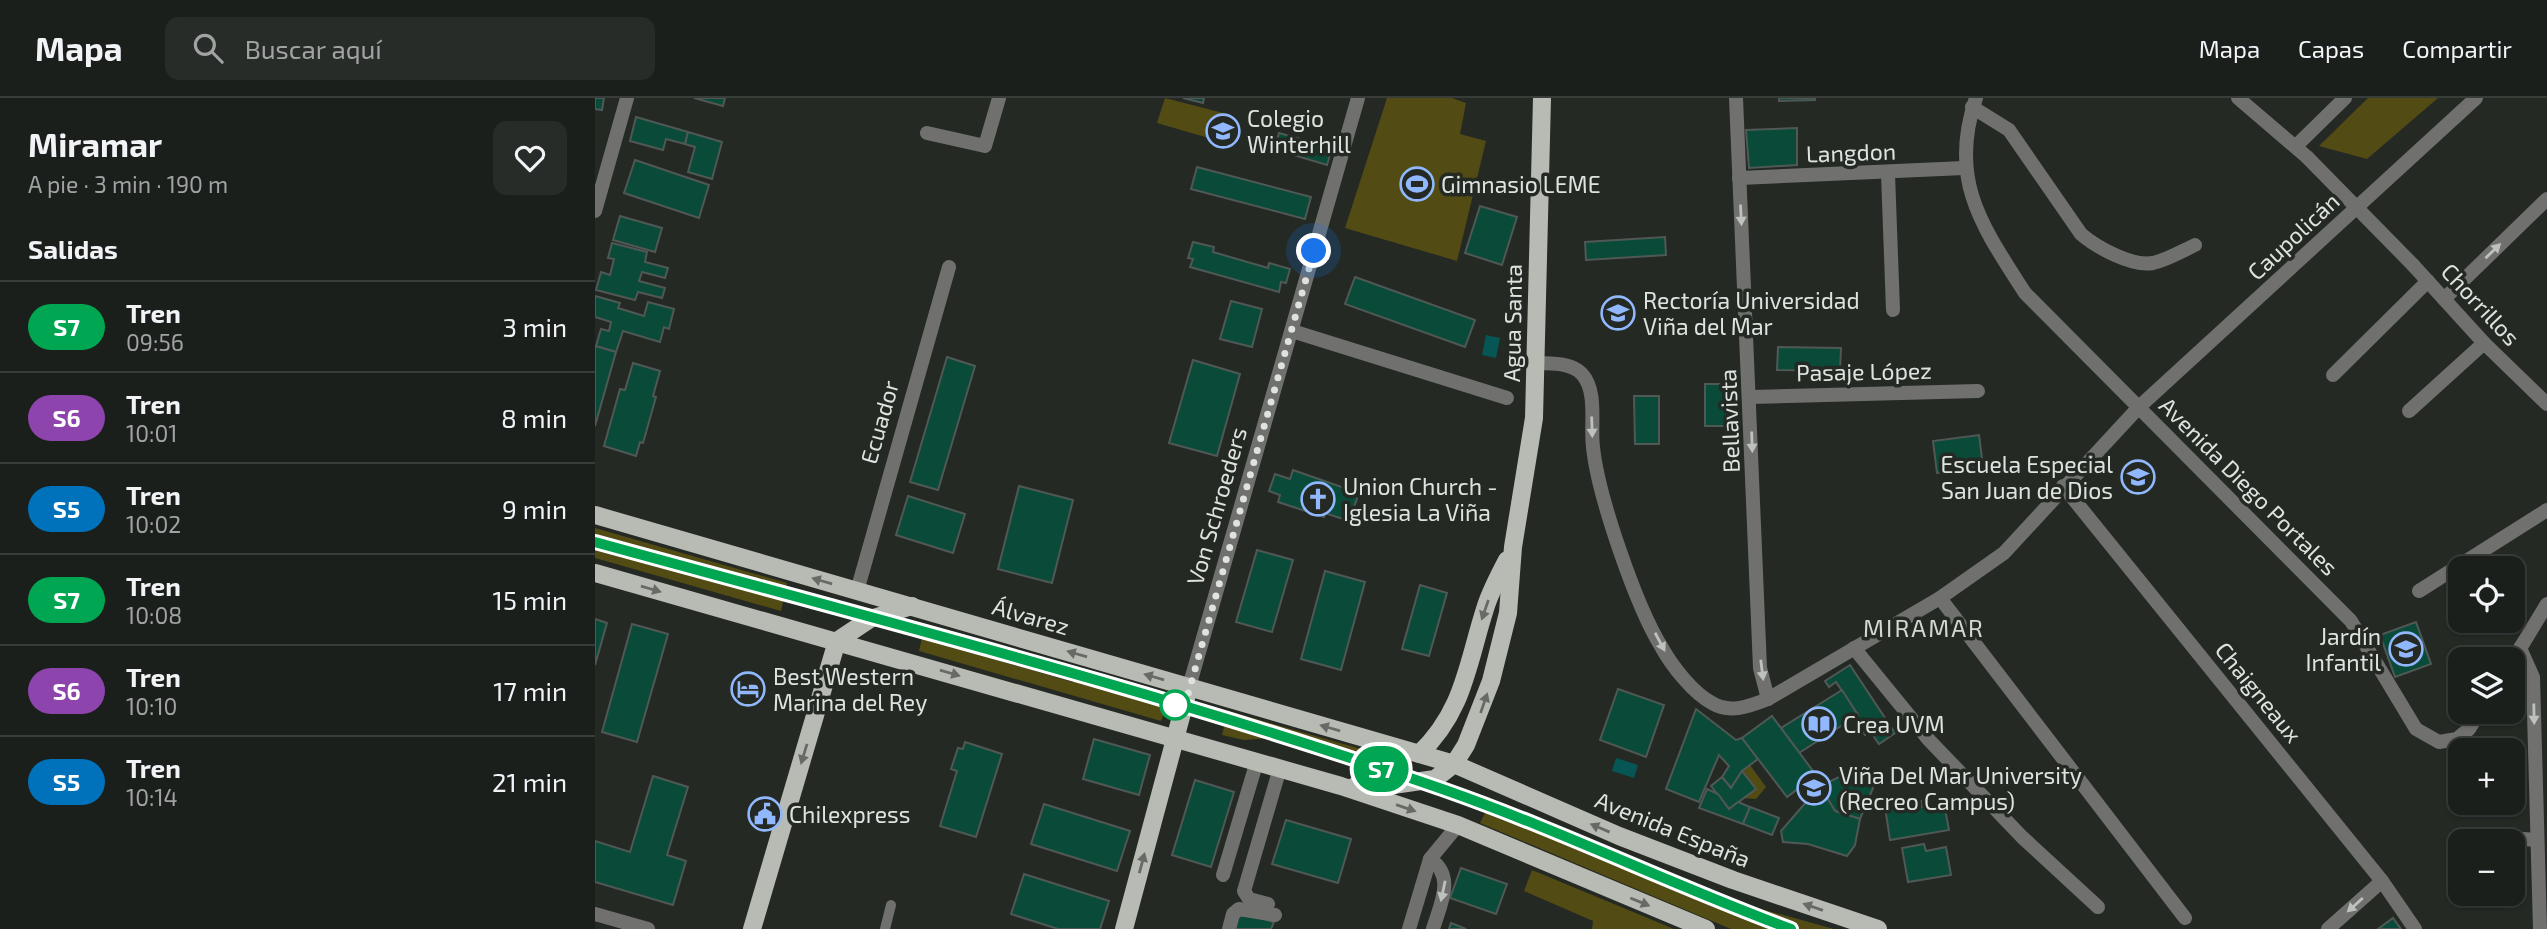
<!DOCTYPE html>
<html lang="es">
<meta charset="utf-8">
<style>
body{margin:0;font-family:"Exo 2",sans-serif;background:#282c28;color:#f1f3f6;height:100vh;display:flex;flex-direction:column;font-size:26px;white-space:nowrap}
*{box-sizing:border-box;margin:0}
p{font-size:23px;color:#a0a2a3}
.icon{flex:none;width:38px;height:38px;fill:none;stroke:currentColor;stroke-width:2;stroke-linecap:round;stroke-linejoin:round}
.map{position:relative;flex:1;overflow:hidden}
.sheet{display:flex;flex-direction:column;background:#1b1f1b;width:595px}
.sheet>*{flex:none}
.badge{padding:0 14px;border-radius:23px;font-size:24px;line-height:46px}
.fabs{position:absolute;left:1853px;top:458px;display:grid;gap:14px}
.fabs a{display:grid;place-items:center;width:77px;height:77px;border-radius:14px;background:#1b1f1b;box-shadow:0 2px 5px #0004,0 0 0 2px #393d3a;font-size:35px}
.you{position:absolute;width:35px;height:35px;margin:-18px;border:5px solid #fff;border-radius:50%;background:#1a73e8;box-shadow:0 0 0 10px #1a73e833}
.map>.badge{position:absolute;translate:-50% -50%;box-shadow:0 0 0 4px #fff}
h2{padding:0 28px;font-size:26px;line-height:63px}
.round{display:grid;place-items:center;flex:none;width:74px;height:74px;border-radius:14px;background:#282c28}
.headline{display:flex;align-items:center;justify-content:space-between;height:119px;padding:0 28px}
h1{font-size:33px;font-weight:700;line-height:52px}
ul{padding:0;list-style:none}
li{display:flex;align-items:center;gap:21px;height:91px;padding:0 28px;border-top:2px solid #393d3a}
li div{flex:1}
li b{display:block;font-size:26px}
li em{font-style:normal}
li .badge{min-width:77px;font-weight:700;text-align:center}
header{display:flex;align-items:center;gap:42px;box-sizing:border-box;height:98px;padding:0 35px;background:#1b1f1b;border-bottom:2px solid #393d3a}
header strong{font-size:33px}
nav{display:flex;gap:38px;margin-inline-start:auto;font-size:24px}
.search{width:490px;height:63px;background:#282c28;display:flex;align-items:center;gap:18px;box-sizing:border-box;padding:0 24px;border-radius:14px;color:#a0a2a3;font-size:26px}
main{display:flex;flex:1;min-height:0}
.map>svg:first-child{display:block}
.green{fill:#534b14}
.water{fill:#065655}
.building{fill:#094a39;stroke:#505855;stroke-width:2}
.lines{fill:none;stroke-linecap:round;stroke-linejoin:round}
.pedestrian{stroke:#70716e;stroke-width:10}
.minor{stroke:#70716e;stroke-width:14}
.tertiary{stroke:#70716e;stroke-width:14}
.primary{stroke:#b8bbb4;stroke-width:18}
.tertiary-bridge{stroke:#70716e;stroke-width:14}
.oneway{fill:#bec1bd}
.oneway2{fill:#676b65}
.line-casing{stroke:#fff;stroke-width:16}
.line{stroke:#00a651;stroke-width:10}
.walk{stroke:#dfe3df;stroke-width:7;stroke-dasharray:0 12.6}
.stop-dot{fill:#fff;stroke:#00a651;stroke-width:3.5}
.labels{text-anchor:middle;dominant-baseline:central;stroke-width:7;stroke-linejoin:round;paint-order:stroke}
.poi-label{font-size:23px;fill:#dfe3df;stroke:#242924;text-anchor:start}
.street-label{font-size:23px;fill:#dfe3df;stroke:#242924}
.neighbourhood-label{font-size:24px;letter-spacing:2px;fill:#d2d9d2;stroke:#242924}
</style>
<header>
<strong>Mapa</strong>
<div class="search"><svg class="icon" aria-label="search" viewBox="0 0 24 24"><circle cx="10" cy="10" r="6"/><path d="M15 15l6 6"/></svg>Buscar aquí</div>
<nav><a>Mapa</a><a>Capas</a><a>Compartir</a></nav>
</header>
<main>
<section class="sheet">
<div class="headline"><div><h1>Miramar</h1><p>A pie · 3 min · 190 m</p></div><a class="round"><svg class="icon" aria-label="heart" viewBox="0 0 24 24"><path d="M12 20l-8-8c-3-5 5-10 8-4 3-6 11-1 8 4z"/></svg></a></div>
<h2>Salidas</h2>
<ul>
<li><span class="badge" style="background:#00a651;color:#fff">S7</span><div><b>Tren</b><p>09:56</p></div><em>3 min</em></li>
<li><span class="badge" style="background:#8e44ad;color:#fff">S6</span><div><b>Tren</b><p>10:01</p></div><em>8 min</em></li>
<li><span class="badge" style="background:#0072bc;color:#fff">S5</span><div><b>Tren</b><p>10:02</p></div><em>9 min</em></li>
<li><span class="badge" style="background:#00a651;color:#fff">S7</span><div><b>Tren</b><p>10:08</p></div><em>15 min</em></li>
<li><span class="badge" style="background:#8e44ad;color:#fff">S6</span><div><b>Tren</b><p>10:10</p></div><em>17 min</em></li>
<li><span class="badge" style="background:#0072bc;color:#fff">S5</span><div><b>Tren</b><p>10:14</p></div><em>21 min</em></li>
</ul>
</section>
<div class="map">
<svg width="1952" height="831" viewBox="0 0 1952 831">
<rect width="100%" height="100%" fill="#242924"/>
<g class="green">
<polygon points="570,0 632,16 624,43 562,25"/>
<polygon points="792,0 857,0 871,5 865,36 891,43 862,163 750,130"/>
<polygon points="1773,0 1843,0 1772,61 1724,48"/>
<polygon points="0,430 192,485 186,513 0,460"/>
<polygon points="327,540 477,584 516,582 576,598 566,623 324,553"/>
<polygon points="633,613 794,659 790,670 693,639 649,642 627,637"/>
<polygon points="1155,667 1171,689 1161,701 1148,700 1160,691 1147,673"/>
<polygon points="896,703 993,751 1101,793 1239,831 1136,831 885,725"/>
<polygon points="937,772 1079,831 997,831 998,823 929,793"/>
</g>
<g class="water">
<polygon points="891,237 905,240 901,260 887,257"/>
<polygon points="1021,660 1043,667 1039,680 1017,673"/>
</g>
<g class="building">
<polygon points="0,0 9,0 7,12 0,11"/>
<polygon points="99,0 130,0 128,8"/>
<polygon points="588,0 609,0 608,5"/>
<polygon points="1184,0 1220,0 1220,2 1184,3"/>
<polygon points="41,19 93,34 90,46 71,41 68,52 35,43"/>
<polygon points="1202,30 1202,67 1154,70 1151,32"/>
<polygon points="93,34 127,44 117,81 93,74 100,49 90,46"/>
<polygon points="684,35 737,50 732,67 679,51"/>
<polygon points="40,62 114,87 104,120 29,95"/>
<polygon points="602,69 716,99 710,121 596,91"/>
<polygon points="885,108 922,119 907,167 870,155"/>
<polygon points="25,118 67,130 60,154 18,142"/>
<polygon points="1070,139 1071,157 991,162 990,144"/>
<polygon points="598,144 619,149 618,154 673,170 674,165 695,171 691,185 686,184 684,194 595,169 598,161 593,160"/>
<polygon points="17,145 52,154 50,164 73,170 70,180 47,174 44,183 70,190 67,200 43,194 40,202 1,192 6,174 15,177 19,161 13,160"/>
<polygon points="760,179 880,222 870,249 750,206"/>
<polygon points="0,198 25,205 23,210 49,218 53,204 79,211 74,231 69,229 65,244 28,233 21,254 1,248 6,231 14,233 16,224 0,219"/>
<polygon points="636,203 667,211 657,249 625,241"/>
<polygon points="0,248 21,254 0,328"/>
<polygon points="1183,249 1246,250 1245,273 1182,272"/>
<polygon points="352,259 380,268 343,392 315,384"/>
<polygon points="598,262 645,276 622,358 574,345"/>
<polygon points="38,265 65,273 58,298 61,299 48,345 45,344 41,358 9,348 25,291 30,292"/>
<polygon points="1110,286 1136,286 1137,328 1110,328"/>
<polygon points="1039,298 1064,298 1064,346 1040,346"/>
<polygon points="1384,337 1388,369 1342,375 1338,343"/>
<polygon points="698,372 764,395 754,423 730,415 729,419 683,404 685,397 674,393 680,376 695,381"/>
<polygon points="424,388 478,402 457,485 403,471"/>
<polygon points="313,398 370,416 358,455 301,437"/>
<polygon points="662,452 698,462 677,534 641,524"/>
<polygon points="730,473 770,484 746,572 706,561"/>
<polygon points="825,487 852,495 834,558 807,551"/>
<polygon points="0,521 12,525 0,567"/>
<polygon points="1821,524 1836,566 1800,579 1785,537"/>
<polygon points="37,526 73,536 42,644 7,634"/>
<polygon points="1255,567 1300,635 1284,646 1275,633 1270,637 1259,620 1263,617 1241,584 1234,589 1230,583"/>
<polygon points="1023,591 1069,607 1051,659 1005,642"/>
<polygon points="1247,592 1263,617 1204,655 1186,630"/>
<polygon points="1101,611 1141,642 1147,640 1163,661 1147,673 1136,690 1127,679 1134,668 1124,657 1104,704 1071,691"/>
<polygon points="1177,618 1221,677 1192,699 1147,640"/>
<polygon points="499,641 555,657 544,697 488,681"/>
<polygon points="370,644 407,656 381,739 345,728 362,673 356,671 363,650 368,651"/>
<polygon points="1274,672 1278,680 1273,682 1278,690 1265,721 1240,713 1225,688 1257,673 1267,675"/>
<polygon points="1147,673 1161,691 1134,711 1116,688 1127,679 1136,690"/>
<polygon points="58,678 93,689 72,757 91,763 78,807 0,784 0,743 35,754"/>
<polygon points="600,682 639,694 616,769 577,757"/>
<polygon points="1225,688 1240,713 1265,721 1260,747 1252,758 1213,746 1188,744 1186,733"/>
<polygon points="1112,691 1123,696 1134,711 1143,704 1155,709 1148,726 1104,710"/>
<polygon points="1326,703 1327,709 1335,708 1336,713 1350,711 1354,732 1295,742 1290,709"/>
<polygon points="449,706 535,733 522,773 436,746"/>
<polygon points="1155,709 1184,720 1177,737 1148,726"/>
<polygon points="691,722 756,741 743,785 677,766"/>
<polygon points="1329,746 1331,753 1351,749 1356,777 1313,784 1307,750"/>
<polygon points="866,770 912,786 901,816 855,800"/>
<polygon points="429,776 514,803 505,831 463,831 416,816"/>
<polygon points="645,814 679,824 676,831 640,831"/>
<polygon points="1798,820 1806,831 1783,831"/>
<polygon points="856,825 871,831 854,831"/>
</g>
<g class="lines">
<polyline class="pedestrian" points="290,831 296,807"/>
<g class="minor">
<polyline points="1141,0 1165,570 1173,601"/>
<path d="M1381,0C1353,82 1387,128 1430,195L1756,523L1821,631L1844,644L1862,641L1874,631L1885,614"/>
<path d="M1377,9L1414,32L1486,136C1501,149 1537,169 1558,165C1572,162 1587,153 1600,147"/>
<polyline points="332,35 390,48 404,0"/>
<polyline points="1702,47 1750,0"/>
<polyline points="1293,76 1298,212"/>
<polyline points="1144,80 1369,70"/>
<polyline points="1849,201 1952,101"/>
<polyline points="697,233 912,300"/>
<path d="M941,265C956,266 976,264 987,276C1003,294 995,327 998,349C1003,398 1041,508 1067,550C1077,568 1098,595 1117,605C1135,616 1155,608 1173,601L1345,500L1409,455L1544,309L1881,0"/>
<polyline points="1738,277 1833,183"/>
<polyline points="1156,299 1383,293"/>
<polyline points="1814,313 1889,245"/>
<polyline points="1468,388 1787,783 1820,831"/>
<polyline points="262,493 354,169"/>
<polyline points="1824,493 1952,412"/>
<polyline points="1345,500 1590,820"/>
<polyline points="1259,550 1334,642 1427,739 1503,809"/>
<polyline points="1925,550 1938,579 1945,831"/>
<polyline points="1918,562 1952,506"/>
<polyline points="594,589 763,0"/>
<polyline points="1891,744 1900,739 1942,742"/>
<path d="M835,761C861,778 845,807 838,831"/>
<polyline points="628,777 662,663"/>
<polyline points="673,806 654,801 649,793 685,670"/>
<polyline points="634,831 638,816 644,811 680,817"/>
<polyline points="1733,831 1787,783"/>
</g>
<g class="tertiary">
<polyline points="1643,0 1712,59"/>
<polyline points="0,113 32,0"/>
<polyline points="1818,167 1889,245 1952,306"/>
<polyline points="0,816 53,831"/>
<polyline points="814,831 835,761 863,727"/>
</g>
<g class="primary">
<polyline points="0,417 859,666 1024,738 1138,782 1283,831"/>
<polyline points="0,475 746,688 863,727 1111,831"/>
<polyline points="242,543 275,521 317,508"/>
<path d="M824,656C869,613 872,567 890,511C895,494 904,478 912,462"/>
<polyline points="760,688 798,687 840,681 859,666 871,647 896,583 913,515 918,449 939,320 947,0"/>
<polyline points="157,831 242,543"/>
<polyline points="529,831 594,589"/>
</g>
<polyline class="tertiary-bridge" points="1712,59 1818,167"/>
</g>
<defs><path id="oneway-solid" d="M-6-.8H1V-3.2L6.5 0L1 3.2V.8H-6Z" transform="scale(1.75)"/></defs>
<g class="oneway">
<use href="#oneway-solid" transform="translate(1146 117) rotate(87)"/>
<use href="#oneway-solid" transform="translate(1898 153) rotate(-44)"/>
<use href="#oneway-solid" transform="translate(997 329) rotate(88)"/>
<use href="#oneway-solid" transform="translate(1157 344) rotate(88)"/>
<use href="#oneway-solid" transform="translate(1065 544) rotate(62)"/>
<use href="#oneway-solid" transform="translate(1167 572) rotate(83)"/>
<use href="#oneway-solid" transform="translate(1939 616) rotate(89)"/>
<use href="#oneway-solid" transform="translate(848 793) rotate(102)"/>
<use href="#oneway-solid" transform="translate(1760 807) rotate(138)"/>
</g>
<g class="oneway2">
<use href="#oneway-solid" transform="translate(227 483) rotate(-164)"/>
<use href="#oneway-solid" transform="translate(56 491) rotate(16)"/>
<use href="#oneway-solid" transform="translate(890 512) rotate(109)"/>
<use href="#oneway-solid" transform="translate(482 556) rotate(-164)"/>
<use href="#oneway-solid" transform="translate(355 575) rotate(16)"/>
<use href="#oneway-solid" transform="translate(559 579) rotate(-164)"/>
<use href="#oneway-solid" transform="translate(889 605) rotate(-71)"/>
<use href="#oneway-solid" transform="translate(735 630) rotate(-164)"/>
<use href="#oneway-solid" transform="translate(209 656) rotate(107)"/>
<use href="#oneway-solid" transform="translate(811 710) rotate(19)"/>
<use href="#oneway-solid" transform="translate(1005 730) rotate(-157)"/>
<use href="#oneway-solid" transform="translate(547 765) rotate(-75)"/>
<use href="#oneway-solid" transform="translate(1045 804) rotate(22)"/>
<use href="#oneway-solid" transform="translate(1218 809) rotate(-161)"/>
</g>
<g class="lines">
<defs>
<path id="line" d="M0,444C284,522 572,595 850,692C967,733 1080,788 1196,831"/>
</defs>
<use href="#line" class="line-casing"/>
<use href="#line" class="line"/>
<polyline class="walk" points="580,607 589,610 719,153"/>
</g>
<defs>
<symbol id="school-ring" viewBox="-11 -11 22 22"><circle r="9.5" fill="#242924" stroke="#91b8fd" stroke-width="1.5"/><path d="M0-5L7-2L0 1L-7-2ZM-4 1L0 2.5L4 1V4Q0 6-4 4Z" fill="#91b8fd"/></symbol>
<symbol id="stadium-ring" viewBox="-11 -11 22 22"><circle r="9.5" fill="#242924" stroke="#91b8fd" stroke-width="1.5"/><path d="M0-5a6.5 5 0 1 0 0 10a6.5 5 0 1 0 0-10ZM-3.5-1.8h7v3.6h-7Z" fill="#91b8fd"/></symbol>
<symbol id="university-ring" viewBox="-11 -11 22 22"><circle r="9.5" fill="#242924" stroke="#91b8fd" stroke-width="1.5"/><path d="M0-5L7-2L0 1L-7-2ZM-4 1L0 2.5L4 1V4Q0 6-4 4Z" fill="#91b8fd"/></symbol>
<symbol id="church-ring" viewBox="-11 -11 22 22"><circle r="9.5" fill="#242924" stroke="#91b8fd" stroke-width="1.5"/><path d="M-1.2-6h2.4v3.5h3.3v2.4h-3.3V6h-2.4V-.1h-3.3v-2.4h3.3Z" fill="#91b8fd"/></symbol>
<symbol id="hotel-ring" viewBox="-11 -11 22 22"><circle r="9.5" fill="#242924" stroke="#91b8fd" stroke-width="1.5"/><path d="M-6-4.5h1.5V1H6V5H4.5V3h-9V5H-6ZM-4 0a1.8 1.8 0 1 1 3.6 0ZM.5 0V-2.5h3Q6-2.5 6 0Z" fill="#91b8fd"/></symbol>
<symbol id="library-ring" viewBox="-11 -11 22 22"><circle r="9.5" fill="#242924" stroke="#91b8fd" stroke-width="1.5"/><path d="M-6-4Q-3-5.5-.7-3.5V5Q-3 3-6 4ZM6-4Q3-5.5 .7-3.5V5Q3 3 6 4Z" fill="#91b8fd"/></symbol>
<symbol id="civic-ring" viewBox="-11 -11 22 22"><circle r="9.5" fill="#242924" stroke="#91b8fd" stroke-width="1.5"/><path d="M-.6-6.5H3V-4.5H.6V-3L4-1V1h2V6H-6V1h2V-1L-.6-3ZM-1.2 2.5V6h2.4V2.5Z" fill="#91b8fd"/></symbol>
</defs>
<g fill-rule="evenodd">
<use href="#school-ring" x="609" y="14" width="38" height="38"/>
<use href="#stadium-ring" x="803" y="67" width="38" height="38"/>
<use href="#university-ring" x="1004" y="196" width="38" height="38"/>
<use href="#school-ring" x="1524" y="360" width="38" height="38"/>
<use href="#church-ring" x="704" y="382" width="38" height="38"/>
<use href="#school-ring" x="1792" y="532" width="38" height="38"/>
<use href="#hotel-ring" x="134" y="572" width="38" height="38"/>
<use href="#library-ring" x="1205" y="607" width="38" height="38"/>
<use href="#university-ring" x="1200" y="671" width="38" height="38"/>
<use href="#civic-ring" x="151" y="697" width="38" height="38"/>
</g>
<circle class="stop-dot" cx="580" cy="607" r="14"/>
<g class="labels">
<g class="poi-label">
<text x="652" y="20">Colegio<tspan x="652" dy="26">Winterhill</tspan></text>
<text x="846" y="86">Gimnasio LEME</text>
<text x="1048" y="202">Rectoría Universidad<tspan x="1048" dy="26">Viña del Mar</tspan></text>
<text x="1518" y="366" text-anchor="end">Escuela Especial<tspan x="1518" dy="26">San Juan de Dios</tspan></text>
<text x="748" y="388">Union Church -<tspan x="748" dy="26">Iglesia La Viña</tspan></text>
<text x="1786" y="538" text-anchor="end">Jardín<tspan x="1786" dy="26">Infantil</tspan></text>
<text x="178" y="578">Best Western<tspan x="178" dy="26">Marina del Rey</tspan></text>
<text x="1248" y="626">Crea UVM</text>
<text x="1244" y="677">Viña Del Mar University<tspan x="1244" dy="26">(Recreo Campus)</tspan></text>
<text x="194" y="716">Chilexpress</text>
</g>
<g class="street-label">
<text transform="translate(1256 54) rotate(-2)">Langdon</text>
<text transform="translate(1698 138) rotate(-43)">Caupolicán</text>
<text transform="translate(1886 206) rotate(47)">Chorrillos</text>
<text transform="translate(917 225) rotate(-89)">Agua Santa</text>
<text transform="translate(1269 273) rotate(-1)">Pasaje López</text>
<text transform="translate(1134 323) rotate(-92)">Bellavista</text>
<text transform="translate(284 324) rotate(-74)">Ecuador</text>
<text transform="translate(1654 388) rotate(45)">Avenida Diego Portales</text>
<text transform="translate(621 408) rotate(-74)">Von Schroeders</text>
<text transform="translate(436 518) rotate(16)">Álvarez</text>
<text transform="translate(1664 594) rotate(51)">Chaigneaux</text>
<text transform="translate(1078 731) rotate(22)">Avenida España</text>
</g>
<g class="neighbourhood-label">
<text x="1329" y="529">MIRAMAR</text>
</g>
</g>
</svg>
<div class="fabs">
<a><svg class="icon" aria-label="locate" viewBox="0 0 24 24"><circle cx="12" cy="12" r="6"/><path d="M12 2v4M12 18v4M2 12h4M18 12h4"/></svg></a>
<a><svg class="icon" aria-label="layers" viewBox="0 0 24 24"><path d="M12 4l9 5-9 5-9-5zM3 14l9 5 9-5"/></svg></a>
<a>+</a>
<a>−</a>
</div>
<div class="you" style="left:719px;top:153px"></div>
<b class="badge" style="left:786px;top:671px;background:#00a651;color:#fff">S7</b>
</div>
</main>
